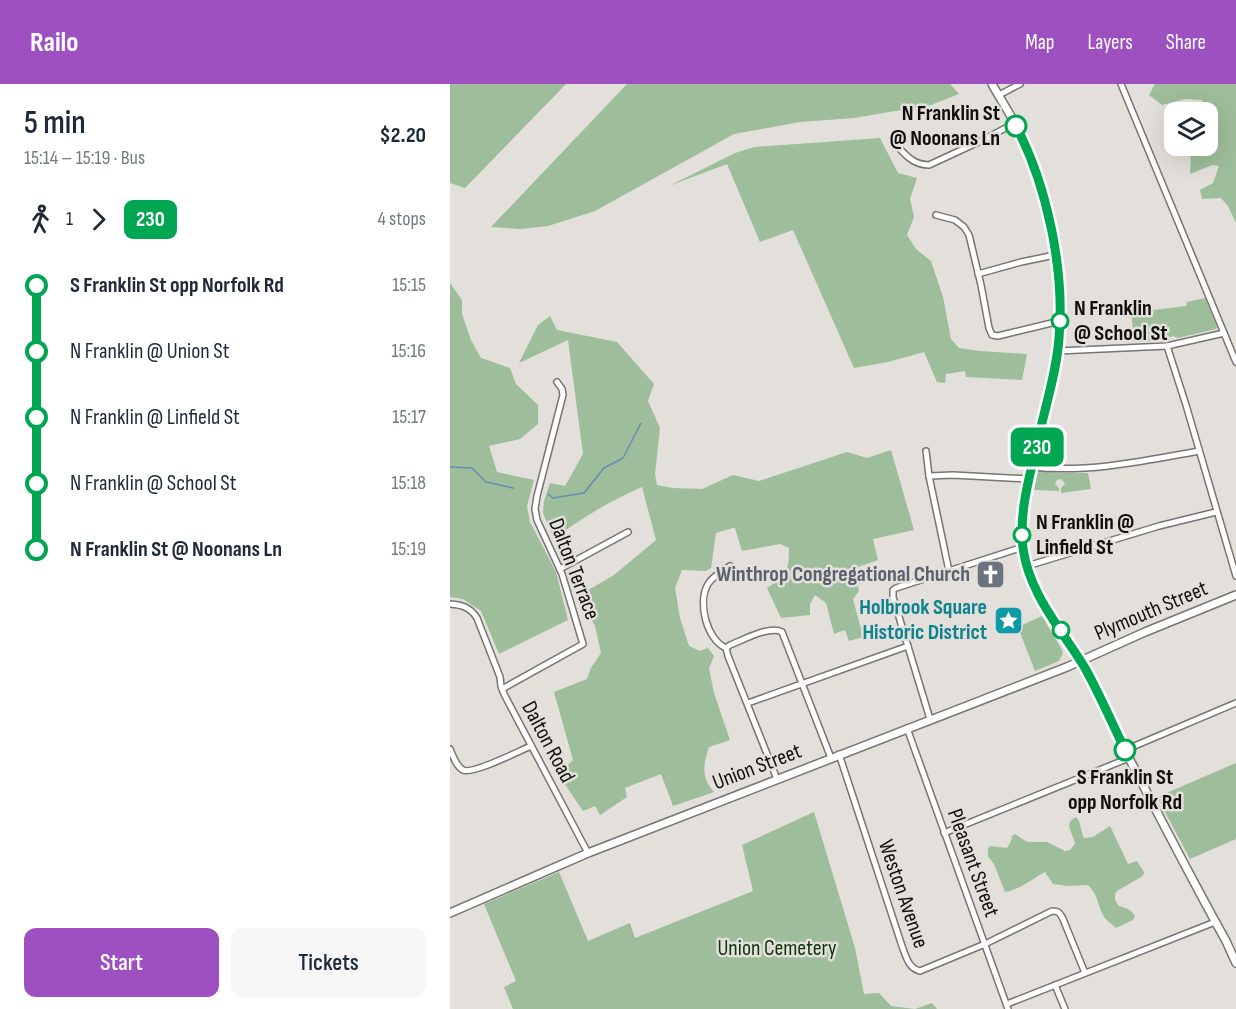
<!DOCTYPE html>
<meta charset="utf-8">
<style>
body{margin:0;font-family:"Sofia Sans Condensed",sans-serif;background:#f6f6f7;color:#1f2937;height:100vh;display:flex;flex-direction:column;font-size:22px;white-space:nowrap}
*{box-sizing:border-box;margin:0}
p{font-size:20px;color:#747a83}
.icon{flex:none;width:33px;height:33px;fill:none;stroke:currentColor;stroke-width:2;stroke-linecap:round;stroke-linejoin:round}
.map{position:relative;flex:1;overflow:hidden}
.details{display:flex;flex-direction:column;background:#fff;width:450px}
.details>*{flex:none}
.badge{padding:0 12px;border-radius:9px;font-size:21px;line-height:39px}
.tools{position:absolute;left:714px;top:18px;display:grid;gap:12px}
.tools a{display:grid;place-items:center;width:54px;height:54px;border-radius:12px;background:#fff;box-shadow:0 6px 24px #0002;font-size:30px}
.map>.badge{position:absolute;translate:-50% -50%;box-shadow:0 0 0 3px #fff}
.legs{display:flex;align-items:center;gap:9px;height:66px;padding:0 24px;font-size:20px}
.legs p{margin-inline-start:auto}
.head{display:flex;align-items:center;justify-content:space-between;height:102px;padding:0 24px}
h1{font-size:33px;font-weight:600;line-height:45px}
.primary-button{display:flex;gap:12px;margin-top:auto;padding:12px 24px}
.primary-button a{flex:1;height:69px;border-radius:12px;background:#9f50c0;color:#fff;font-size:24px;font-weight:600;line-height:69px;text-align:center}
.primary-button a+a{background:#f6f6f7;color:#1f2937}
ul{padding:0 24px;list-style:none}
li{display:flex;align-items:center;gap:21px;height:66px;font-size:22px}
li i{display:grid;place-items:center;width:9px;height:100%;margin:0 8px;background:currentColor}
li i::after{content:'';width:15px;height:15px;margin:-8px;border:4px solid;border-radius:50%;background:#fff}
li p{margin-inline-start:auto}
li:first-child i{background:linear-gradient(#0000 50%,currentColor 0)}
li:last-child i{background:linear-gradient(currentColor 50%,#0000 0)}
header{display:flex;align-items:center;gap:36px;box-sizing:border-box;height:84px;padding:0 30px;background:#9f50c0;color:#fff}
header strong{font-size:28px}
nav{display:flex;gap:33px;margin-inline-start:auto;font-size:21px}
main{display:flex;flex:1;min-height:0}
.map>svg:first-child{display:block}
.green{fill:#9ebd9a}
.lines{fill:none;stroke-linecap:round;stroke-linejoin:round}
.stream{stroke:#678cb5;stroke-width:1.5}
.street-casing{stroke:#787471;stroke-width:8}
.secondary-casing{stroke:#787471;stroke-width:10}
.street{stroke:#fff;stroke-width:5}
.secondary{stroke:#fff;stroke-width:7}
.line-1-casing{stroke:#fff;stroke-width:14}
.line-1{stroke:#00a651;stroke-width:9}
.stop-1-dot{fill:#fff;stroke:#00a651;stroke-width:3}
.labels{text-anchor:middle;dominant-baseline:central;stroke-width:5;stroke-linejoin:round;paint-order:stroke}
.stop-label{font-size:22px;font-weight:bold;fill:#110f0e;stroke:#e3dfdb;text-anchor:start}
.street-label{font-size:22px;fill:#110f0e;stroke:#e3dfdb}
.worship-label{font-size:22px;font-weight:bold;fill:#5b616d;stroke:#e3dfdb;text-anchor:end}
.culture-label{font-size:22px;font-weight:bold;fill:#0d838f;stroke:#e3dfdb;text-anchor:end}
.park-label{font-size:22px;fill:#0b3407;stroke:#e3dfdb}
</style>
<header>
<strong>Railo</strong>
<nav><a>Map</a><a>Layers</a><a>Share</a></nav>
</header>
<main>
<section class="details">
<div class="head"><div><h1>5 min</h1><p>15:14 – 15:19 · Bus</p></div><b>$2.20</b></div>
<div class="legs"><svg class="icon" aria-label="walk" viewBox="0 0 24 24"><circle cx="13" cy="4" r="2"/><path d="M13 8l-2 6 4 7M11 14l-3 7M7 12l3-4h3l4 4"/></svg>1<svg class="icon" aria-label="forward" viewBox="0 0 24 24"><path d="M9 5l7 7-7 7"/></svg><b class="badge" style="background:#00a651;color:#fff">230</b><p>4 stops</p></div>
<ul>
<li><i style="color:#00a651"></i><b>S Franklin St opp Norfolk Rd</b><p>15:15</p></li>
<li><i style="color:#00a651"></i><span>N Franklin @ Union St</span><p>15:16</p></li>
<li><i style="color:#00a651"></i><span>N Franklin @ Linfield St</span><p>15:17</p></li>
<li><i style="color:#00a651"></i><span>N Franklin @ School St</span><p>15:18</p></li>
<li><i style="color:#00a651"></i><b>N Franklin St @ Noonans Ln</b><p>15:19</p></li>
</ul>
<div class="primary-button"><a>Start</a><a>Tickets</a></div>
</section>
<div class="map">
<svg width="786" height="925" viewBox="0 0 786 925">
<rect width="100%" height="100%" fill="#e3dfdb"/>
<g class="green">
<polygon points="0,0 116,0 15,104 0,99"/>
<polygon points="177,0 500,0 509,10 481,21 404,34 350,38 284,50 145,127 98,142 71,145 41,143"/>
<polygon points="705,0 786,0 786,139 778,122 771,114 752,115 750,106 763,99 769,82 762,81 740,90 741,69 746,62 758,62 758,28 755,28 752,16 735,15 712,21 699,11"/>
<polygon points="430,54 448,89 467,94 460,115 464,133 457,151 466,165 481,177 493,213 501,255 509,264 530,267 577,270 572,296 516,293 515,287 496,290 495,299 487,298 474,268 438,278 404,284 343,146 310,158 277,80 219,102 285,69 305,63"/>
<polygon points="0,199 12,216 12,230 21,256 31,274 60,284 66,300 88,321 88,340 70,355 39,362 47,388 84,396 77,422 80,438 106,488 118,536 49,570 31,527 13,515 0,513"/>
<polygon points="755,214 767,243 766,245 728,254 723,252 715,256 684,258 681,226 699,224 704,226 736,222 737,218"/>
<path d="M100,232L107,246L167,258L204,300L198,317L210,344L205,390L207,401L223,404L252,405L283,391L309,397L397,368L417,374L441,366L464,446L423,455L428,476L405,484L409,507L403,515L413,553L399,557L395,546L384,550L376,519L365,511L360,520V531L331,534L317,504C337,491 339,488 339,464L330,460L292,467L285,444H283L266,449L261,484L256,487L232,486L225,504L230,534L239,562L250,567L258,564L264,572L259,584L264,609L280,656L259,663C253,682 251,693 264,708L223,722L211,690L175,704L177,713L150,731L145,722L133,727L114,699V685L123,676L104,608L137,595L141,584L151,569L145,542L128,512L164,491L206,456L192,403C160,417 131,434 104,455L93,429L94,417L100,399L115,402L133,370L118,256L69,279L88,241Z"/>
<path d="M588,386C604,390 622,389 638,389L641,405L611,409V404L615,400L613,397L610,395L607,396L605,400L609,404V407L584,406Z"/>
<polygon points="592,532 611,564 613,569 609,577 585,587 568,543"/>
<polygon points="786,679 786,755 740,775 707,713"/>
<polygon points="364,728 405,864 414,910 429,909 441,922 465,925 482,919 487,925 63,925 54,903 66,897 34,820 109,788 138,857 180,839 185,854 303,807 292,761"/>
<path d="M626,733C632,739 630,747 634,754L643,753L660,742L678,780L687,777L694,788V790L691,793L667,807C663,813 665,817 669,822C676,824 681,825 685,832L683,836L666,844C661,839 654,835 652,829C647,818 647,809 638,801L618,802L603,800L595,788C582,795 571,805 555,808L544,780L538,772V765L540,762L557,764L561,757L562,752L565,750L577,758H597L615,767L620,766L625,760C624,750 612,739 626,733Z"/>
</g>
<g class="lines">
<g class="stream">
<polyline points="0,383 22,384 36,398 63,404"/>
<polyline points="98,410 103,414 134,409 154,384 173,374 191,339"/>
</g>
<defs>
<g id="street">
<polyline points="671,0 786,278"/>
<polyline points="549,11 570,0"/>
<path d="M449,64C458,74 466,81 479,81L533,56L565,39"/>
<polyline points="486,131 505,136 514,143 519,151 531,201 539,244 542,251 548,252 556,250 610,237"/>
<polyline points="528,190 571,178 605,171"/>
<polyline points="717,262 736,321 786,492"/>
<polyline points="608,267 717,262 774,249"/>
<polyline points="476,367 479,392 499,487"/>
<path d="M582,383C638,389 694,377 749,367"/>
<polyline points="479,392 503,391 579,395"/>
<polyline points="577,482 709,442 766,428"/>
<polyline points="110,485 178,448"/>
<path d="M0,520C12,521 20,523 27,534L50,593L51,602L54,610L138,769"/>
<path d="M276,564L280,561C293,556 320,541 332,548L381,674"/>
<polyline points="276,564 278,572 327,695"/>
<path d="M276,564C257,556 247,519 258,500C263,492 272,487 280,482"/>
<polyline points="52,605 133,560 112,490 87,436 85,425 87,412 113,311 112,305 107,298"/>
<polyline points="298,619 458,562"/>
<polyline points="480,635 443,513 443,506 446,504 573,463"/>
<polyline points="457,644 558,925"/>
<path d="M0,665C3,672 6,682 13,686C22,691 69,667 81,662"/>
<polyline points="675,666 786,619"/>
<path d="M389,670L452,862C456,872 458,884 470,887L535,860L602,827C609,827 610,829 613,835L635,889"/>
<polyline points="494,749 679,674"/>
<polyline points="605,901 615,925"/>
<polyline points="557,920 765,838"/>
</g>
<g id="secondary">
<path d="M542,0C555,23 570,45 580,69C601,121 615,200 609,256C607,279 601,302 595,324C586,367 567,423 574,466C581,513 615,548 637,589C652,616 664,645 678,672C710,734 742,796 776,857L786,879"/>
<polyline points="0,829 138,769 617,583 695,548 786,511"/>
</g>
</defs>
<use href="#street" class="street-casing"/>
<use href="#secondary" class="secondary-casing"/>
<use href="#street" class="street"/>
<use href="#secondary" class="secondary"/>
</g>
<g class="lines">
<defs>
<path id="line-1" d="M566,42C597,101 615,186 609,254C607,284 598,313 591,343C583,382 568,424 573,464C579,510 612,546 635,584C650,611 662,639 675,666"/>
</defs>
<use href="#line-1" class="line-1-casing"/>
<use href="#line-1" class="line-1"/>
</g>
<defs>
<symbol id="church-square" viewBox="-11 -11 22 22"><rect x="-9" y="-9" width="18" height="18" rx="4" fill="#6b7280" stroke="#e3dfdb"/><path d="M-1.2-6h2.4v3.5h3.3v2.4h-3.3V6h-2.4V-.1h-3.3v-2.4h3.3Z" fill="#fff"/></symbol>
<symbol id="sight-square" viewBox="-11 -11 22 22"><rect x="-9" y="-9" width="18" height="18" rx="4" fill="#0f9aa8" stroke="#e3dfdb"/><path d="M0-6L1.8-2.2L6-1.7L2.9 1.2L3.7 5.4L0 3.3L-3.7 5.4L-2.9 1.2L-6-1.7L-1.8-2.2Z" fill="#fff"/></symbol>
</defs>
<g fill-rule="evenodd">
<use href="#church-square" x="524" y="474" width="33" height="33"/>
<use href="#sight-square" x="542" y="520" width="33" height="33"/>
</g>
<g class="stop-1-dot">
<circle cx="566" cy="42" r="10"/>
<circle cx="610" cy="237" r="8"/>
<circle cx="572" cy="451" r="8"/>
<circle cx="611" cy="546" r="8"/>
<circle cx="675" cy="666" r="10"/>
</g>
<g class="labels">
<g class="stop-label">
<text x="550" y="29" text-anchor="end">N Franklin St<tspan x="550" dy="25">@ Noonans Ln</tspan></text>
<text x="624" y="224">N Franklin<tspan x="624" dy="25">@ School St</tspan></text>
<text x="586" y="438">N Franklin @<tspan x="586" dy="25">Linfield St</tspan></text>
<text x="675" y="693" text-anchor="middle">S Franklin St<tspan x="675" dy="25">opp Norfolk Rd</tspan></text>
</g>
<g class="street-label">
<text transform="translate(124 485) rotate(69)">Dalton Terrace</text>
<text transform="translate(701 527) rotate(-23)">Plymouth Street</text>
<text transform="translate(98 658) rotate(62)">Dalton Road</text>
<text transform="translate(307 683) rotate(-21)">Union Street</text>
<text transform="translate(523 779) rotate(70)">Pleasant Street</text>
<text transform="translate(453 810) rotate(71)">Weston Avenue</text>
</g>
<g class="worship-label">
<text x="520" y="490">Winthrop Congregational Church</text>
</g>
<g class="culture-label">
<text x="537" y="523">Holbrook Square<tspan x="537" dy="25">Historic District</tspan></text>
</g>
<g class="park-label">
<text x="327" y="864">Union Cemetery</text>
</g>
</g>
</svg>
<div class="tools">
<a><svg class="icon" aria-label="layers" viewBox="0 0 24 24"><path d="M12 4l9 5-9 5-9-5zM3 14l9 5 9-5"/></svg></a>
</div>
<b class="badge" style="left:587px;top:363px;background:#00a651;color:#fff">230</b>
</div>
</main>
